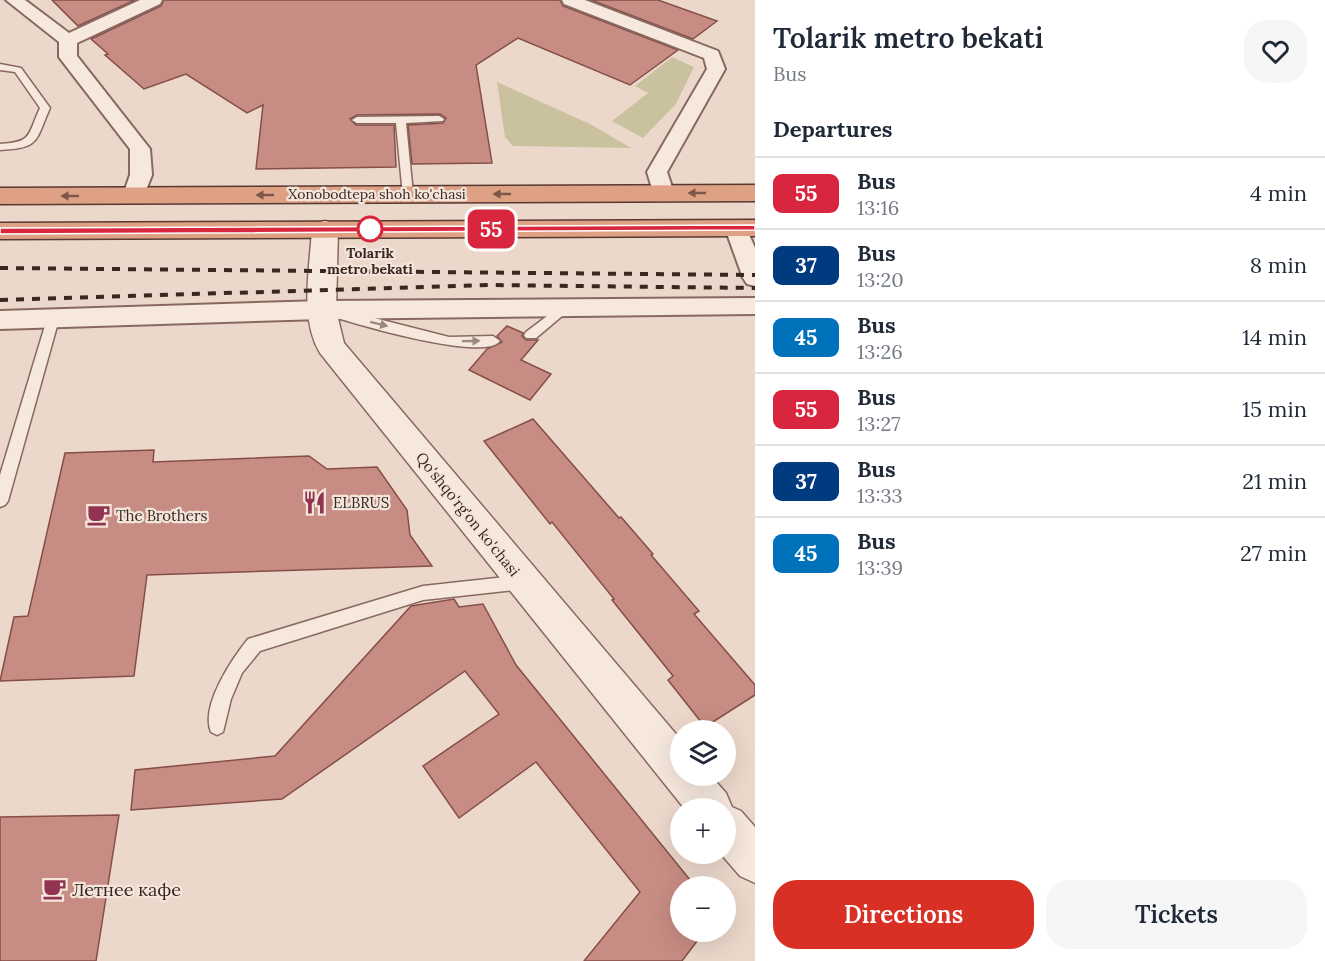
<!DOCTYPE html>
<meta charset="utf-8">
<style>
body{margin:0;font-family:Lora,serif;background:#f6f6f7;color:#1f2937;height:100vh;display:flex;flex-direction:column;font-size:22px;white-space:nowrap}
*{box-sizing:border-box;margin:0}
p{font-size:20px;color:#747a83}
.icon{flex:none;width:33px;height:33px;fill:none;stroke:currentColor;stroke-width:2;stroke-linecap:round;stroke-linejoin:round}
.map{position:relative;flex:1;overflow:hidden}
.side{display:flex;flex-direction:column;background:#fff;width:570px}
.side>*{flex:none}
.badge{padding:0 12px;border-radius:9px;font-size:21px;line-height:39px}
.fabs{position:absolute;left:670px;top:720px;display:grid;gap:12px}
.fabs a{display:grid;place-items:center;width:66px;height:66px;border-radius:50%;background:#fff;box-shadow:0 6px 24px #0002;font-size:30px}
.map>.badge{position:absolute;translate:-50% -50%;box-shadow:0 0 0 3px #fff}
h2{padding:0 18px;font-size:22px;line-height:54px}
.round{display:grid;place-items:center;flex:none;width:63px;height:63px;border-radius:24px;background:#f6f6f7}
.overview{display:flex;align-items:center;justify-content:space-between;height:102px;padding:0 18px}
h1{font-size:28px;font-weight:600;line-height:45px}
.action{display:flex;gap:12px;margin-top:auto;padding:12px 18px}
.action a{flex:1;height:69px;border-radius:24px;background:#d93025;color:#fff;font-size:24px;font-weight:600;line-height:69px;text-align:center}
.action a+a{background:#f6f6f7;color:#1f2937}
ul{padding:0;list-style:none}
li{display:flex;align-items:center;gap:18px;height:72px;padding:0 18px;border-top:2px solid #e0e1e3}
li div{flex:1}
li b{display:block;font-size:22px}
li em{font-style:normal}
li .badge{min-width:66px;font-weight:700;text-align:center}
main{display:flex;flex:1;min-height:0}
.map>svg:first-child{display:block}
.green{fill:#cac29f}
.building{fill:#c78c83;stroke:#854e47;stroke-width:1.5}
.lines{fill:none;stroke-linecap:round;stroke-linejoin:round}
.service-casing{stroke:#886960;stroke-width:3}
.minor-casing{stroke:#886960;stroke-width:4}
.tertiary-casing{stroke:#886960;stroke-width:3}
.trunk-casing{stroke:#563933;stroke-width:3}
.service{fill:#f7e8de;fill-rule:evenodd}
.minor{fill:#f7e8de;fill-rule:evenodd}
.tertiary{fill:#f7e8de;fill-rule:evenodd}
.trunk{fill:#dfa184;fill-rule:evenodd}
.rail{stroke:#392722;stroke-width:4;stroke-dasharray:8 8;stroke-linecap:butt}
.oneway{fill:#7b5849}
.oneway2{fill:#988880}
.line{fill:#d7263d;stroke:#fff;stroke-width:1.5}
.stop-dot{fill:#fff;stroke:#d7263d;stroke-width:3}
.labels{text-anchor:middle;dominant-baseline:central;stroke-width:4.5;stroke-linejoin:round;paint-order:stroke}
.far-street-label{font-size:14px;fill:#392722;stroke:#f4e5da}
.far-stop-label{font-size:14px;font-weight:bold;fill:#392722;stroke:#f4e5da}
.poi-label{font-size:15px;fill:#392722;stroke:#f4e5da;text-anchor:start}
.street-label{font-size:15px;fill:#392722;stroke:#f4e5da}
.near-poi-label{font-size:18px;fill:#392722;stroke:#f4e5da;text-anchor:start}
</style>
<main>
<div class="map">
<svg width="755" height="961" viewBox="0 0 755 961">
<rect width="100%" height="100%" fill="#ecd8cb"/>
<g class="green">
<polygon points="672,57 694,67 676,104 643,138 612,121 648,93 635,86"/>
<polygon points="497,82 590,124 631,148 513,146 505,137"/>
</g>
<g class="building">
<polygon points="52,0 135,0 78,26"/>
<polygon points="164,0 560,0 563,6 678,50 630,85 518,38 476,65 492,163 412,164 408,125 443,123 446,118 440,114 357,115 350,119 356,125 394,125 396,167 256,169 263,105 247,113 186,74 144,89 105,55 108,54 91,39 161,6"/>
<polygon points="591,0 658,0 717,21 693,39"/>
<polygon points="507,326 523,333 522,336 526,340 538,340 521,360 551,374 530,400 469,370 487,349 502,342 497,336"/>
<polygon points="533,419 619,518 621,517 653,554 651,555 699,611 694,614 755,685 755,695 705,727 668,680 673,676 612,600 614,599 552,522 550,524 484,441"/>
<polygon points="154,450 153,462 309,456 327,469 377,467 407,510 410,535 432,566 147,575 134,676 0,681 14,617 28,616 65,453"/>
<polygon points="454,599 459,607 483,604 516,665 695,886 681,886 681,932 704,932 682,961 584,961 640,892 536,762 459,818 423,766 499,714 465,671 282,799 131,810 135,770 275,756 411,606"/>
<polygon points="119,815 96,961 0,961 0,817"/>
</g>
<g class="lines">
<defs>
<g id="service">
<path d="M0,64L21,68L50,108C35,142 40,148 0,150V144C33,142 27,136 40,108L15,72L0,70Z"/>
<polygon points="439,116 444,119 443,121 406,123 413,194 407,197 403,196 396,123 357,123 352,120 357,117"/>
<polygon points="563,304 569,308 568,311 536,338 526,338 524,335 526,332"/>
<path d="M339,309L449,337L493,336L500,341C484,362 360,325 334,317L333,314Z"/>
<polygon points="53,314 59,319 8,501 5,505 0,507 0,475 47,319"/>
<path d="M523,575L529,577L531,582L529,587L523,589L423,600L260,651L242,673L231,699L223,732L217,735L211,732C200,706 232,659 248,639L423,586Z"/>
</g>
<g id="minor">
<polygon points="6,0 25,0 69,33 140,0 162,0 160,4 77,43 77,56 150,149 152,175 142,200 134,202 126,200 123,195 130,175 130,149 59,57 59,42"/>
<polygon points="562,0 585,0 718,51 725,69 667,172 674,193 671,198 663,200 655,198 647,172 707,69 704,58 564,4"/>
<polygon points="736,221 744,223 755,248 755,286 747,284 743,278 725,228 728,223"/>
<polygon points="755,298 755,314 322,319 0,329 0,311 322,301"/>
</g>
<path id="tertiary" d="M325,221L334,223L338,229L336,310L344,343L681,740V776H711L726,793L732,807L741,811L755,827V883L740,876L721,854H726V808H684L320,353C299,318 310,268 312,229L316,223Z"/>
<g id="trunk">
<polygon points="755,185 755,201 0,204 0,188"/>
<polygon points="755,220 755,236 0,239 0,223"/>
</g>
</defs>
<use href="#service" class="service-casing"/>
<use href="#minor" class="minor-casing"/>
<use href="#tertiary" class="tertiary-casing"/>
<use href="#trunk" class="trunk-casing"/>
<use href="#service" class="service"/>
<use href="#minor" class="minor"/>
<use href="#tertiary" class="tertiary"/>
<use href="#trunk" class="trunk"/>
<g class="rail">
<polyline points="0,268 755,275"/>
<polyline points="0,300 488,285 755,288"/>
</g>
</g>
<defs><path id="oneway-solid" d="M-6-.8H1V-3.2L6.5 0L1 3.2V.8H-6Z" transform="scale(1.5)"/></defs>
<g class="oneway">
<use href="#oneway-solid" transform="translate(697 193) rotate(180)"/>
<use href="#oneway-solid" transform="translate(502 194) rotate(180)"/>
<use href="#oneway-solid" transform="translate(265 195) rotate(180)"/>
<use href="#oneway-solid" transform="translate(70 196) rotate(180)"/>
</g>
<g class="oneway2">
<use href="#oneway-solid" transform="translate(379 324) rotate(14)"/>
<use href="#oneway-solid" transform="translate(471 341) rotate(-1)"/>
</g>
<polygon class="line" points="755,225 755,230 0,234 0,228"/>
<defs>
<symbol id="restaurant-bare" viewBox="-9 -9 18 18"><path d="M-5-6h1v4h1v-4h1v4h1v-4h1v5L-1.5 .5V6h-2V.5L-5-1ZM5-6V6H3V1.5H1.5Q1.5-4 5-6Z" fill="#923451" stroke="#f4e5da" stroke-width="2.5" paint-order="stroke"/></symbol>
<symbol id="cafe-bare" viewBox="-9 -9 18 18"><path d="M-5.5-4.5H6V0H3Q3 3.5 0 3.5H-2.5Q-5.5 3.5-5.5 0ZM3-3.2v2h1.7v-2ZM-6 4.5H4V6H-6Z" fill="#923451" stroke="#f4e5da" stroke-width="2.5" paint-order="stroke"/></symbol>
</defs>
<g fill-rule="evenodd">
<use href="#restaurant-bare" x="298" y="486" width="33" height="33"/>
<use href="#cafe-bare" x="82" y="498" width="33" height="33"/>
<use href="#cafe-bare" x="38" y="872" width="33" height="33"/>
</g>
<circle class="stop-dot" cx="370" cy="229" r="12"/>
<g class="labels">
<g class="far-street-label">
<text x="377" y="194">Xonobodtepa shoh ko'chasi</text>
</g>
<g class="far-stop-label">
<text x="370" y="253">Tolarik<tspan x="370" dy="16">metro bekati</tspan></text>
</g>
<g class="poi-label">
<text x="333" y="502">ELBRUS</text>
<text x="116" y="515">The Brothers</text>
</g>
<g class="street-label">
<text transform="translate(468 514) rotate(51)">Qo'shqo'rg'on ko'chasi</text>
</g>
<g class="near-poi-label">
<text x="72" y="889">Летнее кафе</text>
</g>
</g>
</svg>
<div class="fabs">
<a><svg class="icon" aria-label="layers" viewBox="0 0 24 24"><path d="M12 4l9 5-9 5-9-5zM3 14l9 5 9-5"/></svg></a>
<a>+</a>
<a>−</a>
</div>
<b class="badge" style="left:491px;top:229px;background:#d7263d;color:#fff">55</b>
</div>
<section class="side">
<div class="overview"><div><h1>Tolarik metro bekati</h1><p>Bus</p></div><a class="round"><svg class="icon" aria-label="heart" viewBox="0 0 24 24"><path d="M12 20l-8-8c-3-5 5-10 8-4 3-6 11-1 8 4z"/></svg></a></div>
<h2>Departures</h2>
<ul>
<li><span class="badge" style="background:#d7263d;color:#fff">55</span><div><b>Bus</b><p>13:16</p></div><em>4 min</em></li>
<li><span class="badge" style="background:#003b80;color:#fff">37</span><div><b>Bus</b><p>13:20</p></div><em>8 min</em></li>
<li><span class="badge" style="background:#0072bc;color:#fff">45</span><div><b>Bus</b><p>13:26</p></div><em>14 min</em></li>
<li><span class="badge" style="background:#d7263d;color:#fff">55</span><div><b>Bus</b><p>13:27</p></div><em>15 min</em></li>
<li><span class="badge" style="background:#003b80;color:#fff">37</span><div><b>Bus</b><p>13:33</p></div><em>21 min</em></li>
<li><span class="badge" style="background:#0072bc;color:#fff">45</span><div><b>Bus</b><p>13:39</p></div><em>27 min</em></li>
</ul>
<div class="action"><a>Directions</a><a>Tickets</a></div>
</section>
</main>
